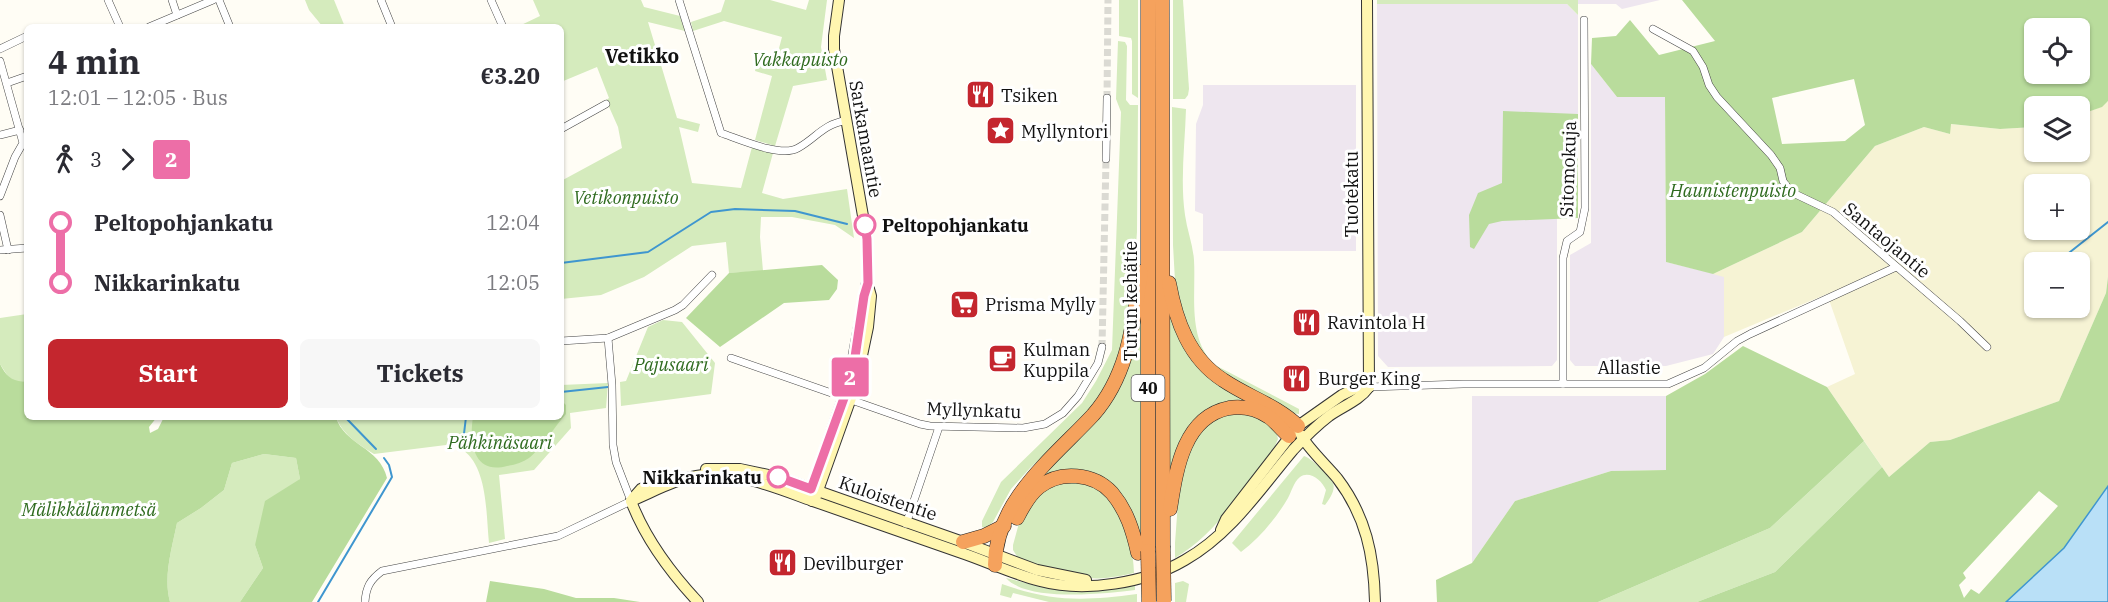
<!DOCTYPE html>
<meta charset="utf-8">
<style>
body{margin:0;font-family:"IBM Plex Serif",serif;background:#f7f7f7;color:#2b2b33;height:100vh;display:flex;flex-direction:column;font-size:22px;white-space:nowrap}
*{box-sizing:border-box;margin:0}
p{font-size:20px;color:#7c7c81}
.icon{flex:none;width:33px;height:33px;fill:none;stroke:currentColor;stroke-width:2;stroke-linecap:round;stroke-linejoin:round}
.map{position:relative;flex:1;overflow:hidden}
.side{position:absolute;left:24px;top:24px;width:540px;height:396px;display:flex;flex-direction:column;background:#fff;border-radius:9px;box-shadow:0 2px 4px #0004}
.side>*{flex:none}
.badge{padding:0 12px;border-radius:4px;font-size:21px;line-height:39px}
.tools{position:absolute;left:2024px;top:18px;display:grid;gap:12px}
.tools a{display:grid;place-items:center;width:66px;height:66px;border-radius:9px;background:#fff;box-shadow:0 2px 4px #0004;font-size:30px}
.map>.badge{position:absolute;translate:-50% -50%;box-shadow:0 0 0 3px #fff}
.legs{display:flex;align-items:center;gap:9px;height:66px;padding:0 24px;font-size:20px}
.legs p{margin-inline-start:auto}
.overview{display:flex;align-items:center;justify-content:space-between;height:102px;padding:0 24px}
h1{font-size:33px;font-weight:700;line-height:45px}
.action{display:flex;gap:12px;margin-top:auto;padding:12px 24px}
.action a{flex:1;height:69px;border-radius:9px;background:#c4262e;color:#fff;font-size:24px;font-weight:700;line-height:69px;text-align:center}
.action a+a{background:#f7f7f7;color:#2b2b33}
ul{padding:0 24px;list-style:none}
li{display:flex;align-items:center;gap:21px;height:60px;font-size:22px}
li i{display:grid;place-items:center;width:9px;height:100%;margin:0 8px;background:currentColor}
li i::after{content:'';width:15px;height:15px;margin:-8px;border:4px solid;border-radius:50%;background:#fff}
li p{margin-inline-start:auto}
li:first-child i{background:linear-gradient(#0000 50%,currentColor 0)}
li:last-child i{background:linear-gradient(currentColor 50%,#0000 0)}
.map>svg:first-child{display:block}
.industrial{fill:#eee6ef}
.farmland{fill:#f6f3d4;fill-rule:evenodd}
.green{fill:#d5ebbd}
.forest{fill:#b9dc9c;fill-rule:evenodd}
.water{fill:#b9e0f7;stroke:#3f96cf;stroke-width:1.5}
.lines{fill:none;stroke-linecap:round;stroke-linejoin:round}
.stream{stroke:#3f96cf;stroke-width:2}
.street-tunnel{stroke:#dbdad3;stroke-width:7;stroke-dasharray:7 3.5;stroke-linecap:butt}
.street-casing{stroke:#444;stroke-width:8}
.secondary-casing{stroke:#333;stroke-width:12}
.highway-casing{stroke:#222;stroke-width:15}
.street{stroke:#fff;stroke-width:7}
.secondary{stroke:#fff6b0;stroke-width:10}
.highway{stroke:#f5a25d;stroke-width:14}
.highway-bridge-casing{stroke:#222;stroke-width:15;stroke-linecap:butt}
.highway-bridge{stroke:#f5a25d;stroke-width:14}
.line-1-casing{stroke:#fff;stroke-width:14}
.line-1{stroke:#ed6ea7;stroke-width:9}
.stop-1-dot{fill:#fff;stroke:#ed6ea7;stroke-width:3}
.labels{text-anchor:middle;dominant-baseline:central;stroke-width:6;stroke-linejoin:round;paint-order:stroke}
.shield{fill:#fff;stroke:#585858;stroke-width:1.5}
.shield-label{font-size:16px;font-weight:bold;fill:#111}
.park-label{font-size:18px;font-style:italic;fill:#2f6b1f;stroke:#fff}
.poi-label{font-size:18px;fill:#111;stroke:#fff;text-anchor:start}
.street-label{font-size:18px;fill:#111;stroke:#fff}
.stop-label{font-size:18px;font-weight:bold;fill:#111;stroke:#fff;text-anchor:start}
.neighbourhood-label{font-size:20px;font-weight:bold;fill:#111;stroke:#fff}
</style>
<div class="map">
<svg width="2108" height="602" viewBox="0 0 2108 602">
<rect width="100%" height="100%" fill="#fffdf5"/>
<g class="industrial">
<polygon points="1578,0 1660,0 1622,9 1616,4 1578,4"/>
<polygon points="1377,4 1567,4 1578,15 1578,218 1557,218 1557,360 1552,366 1388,367 1378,356"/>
<polygon points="1591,64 1617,97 1665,96 1666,262 1724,276 1724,337 1713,354 1666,366 1575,366 1570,360 1570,255 1591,243"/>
<polygon points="1203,85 1356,85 1356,251 1203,251 1203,214 1195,211 1196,124 1203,105"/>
<polygon points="1472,396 1666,396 1666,470 1611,471 1515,501 1472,563"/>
</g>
<path class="farmland" d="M2108,101V277L2106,293L2059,401L1950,440L1930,442L1889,477L1827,387L1855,374L1827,294L1724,337V277L1713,274L1802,232L1875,146L1924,127L1950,134V124L2000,129L2034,127V152H2079V115L2101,107ZM2034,184H2079V230H2034ZM2034,262H2079V308H2034Z"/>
<g class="green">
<polygon points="305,0 334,0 345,27 323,27 309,10"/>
<polygon points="533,0 641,0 644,7 680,16 685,31 648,22 677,118 700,124 698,132 679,127 692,183 741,188 752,147 773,153 762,193 783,199 847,189 854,238 835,225 792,217 761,217 760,237 763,271 729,273 726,242 692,246 644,277 601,295 561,299 561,181 622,148 618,127 606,100 609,98 597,67 561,82 561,27 517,27 540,16"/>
<polygon points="725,0 770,0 806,10 809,0 827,0 821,47 827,80 793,86 775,146 755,140 772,76 755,71 757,63 774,67 782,37 724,21 693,31 691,22 721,12"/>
<polygon points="1119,0 1138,0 1138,98 1132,94 1132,41 1131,38 1119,36"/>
<polygon points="1173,0 1183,0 1189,89 1188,95 1185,99 1173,99"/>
<polygon points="1377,0 1578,0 1578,15 1567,4 1377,4"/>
<polygon points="1118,41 1125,42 1127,46 1126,100 1130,105 1138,105 1137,232 1133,285 1127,332 1110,382 1081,421 1031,467 1011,489 993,522 986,528 982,527 982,521 1001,482 1082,403 1096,381 1112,350 1121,112 1116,99"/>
<path d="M1172,107L1186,109C1185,144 1180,180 1185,215C1187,230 1193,245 1194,260C1196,295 1187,339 1215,365L1299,409V414L1289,413L1229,380L1199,354L1180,309L1175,281L1173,245Z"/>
<polygon points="1142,304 1142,544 1120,496 1058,473 1021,498 1096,418"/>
<polygon points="1170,313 1182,339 1265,408 1215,409 1170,479"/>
<polygon points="27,314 27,381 15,381 9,378 0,364 0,318"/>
<polygon points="663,320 682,322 715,363 711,394 621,406 620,382 626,381 648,327"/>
<path d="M608,383L606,408L570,413L571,428L534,470L499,475L505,539L489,543C486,515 488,468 463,450L462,436L446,445L374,454C359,445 342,434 336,417H561V385Z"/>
<path d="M1255,413L1276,430L1278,439L1275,446C1245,486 1219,532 1175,558V543L1180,475L1197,433L1222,414Z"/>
<polygon points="1864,441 1882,467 1775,572 1697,602 1598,602 1770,528"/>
<path d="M264,454L296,458L300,479L255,545L263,568L240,602H170C163,577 172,548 177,523L201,508L224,490L232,463Z"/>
<path d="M1304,456C1310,457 1330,476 1333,483C1336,490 1329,500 1325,505L1322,504L1326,490C1322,480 1309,470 1300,477C1293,483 1292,491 1288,498C1277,517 1259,539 1241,552L1232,543Z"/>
<path d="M1062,481C1068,481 1076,480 1081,481C1120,488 1133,539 1134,573C1125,575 1115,577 1106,578C1077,581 1045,567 1018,558L1013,550V545L1019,523L1039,493Z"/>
<path d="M1006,578L1051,589L1072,590L1135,583V590C1104,594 1027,602 1006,578Z"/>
<polygon points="1183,581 1189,584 1186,602 1175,602 1175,583"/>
<path d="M1002,584C1052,602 1084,601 1137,594V602H1049L1013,593L1011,598L1000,595Z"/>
</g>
<g class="forest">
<path d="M1682,0H2108V101L2102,107L2079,115V106H2034V127L2000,129L1951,124L1950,134L1924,127L1875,146L1802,232L1713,274L1666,262L1665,97H1617L1591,64L1592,38L1616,36L1630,20L1659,55L1715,41ZM2034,28H2079V74H2034ZM1854,79L1865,125L1845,141L1782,144L1772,98Z"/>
<polygon points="1503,111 1578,114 1578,218 1502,221 1489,224 1474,249 1470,247 1469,215 1478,193 1502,183"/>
<polygon points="822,265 838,280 837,289 829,300 784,303 720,347 686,318 729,273"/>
<path d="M2108,277V486L2064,548L2006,602H1697L1775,572L1882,467L1889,477L1930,442L1950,440L2059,401L2106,293ZM2039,491L2058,506L1979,594L1971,589L1964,598L1959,585L1966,578L1963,573Z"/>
<polygon points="1743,346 1827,387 1864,441 1770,528 1598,602 1437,602 1436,580 1472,563 1515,501 1611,471 1666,470 1666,396 1705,374"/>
<path d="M0,364C6,376 13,383 27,381V417H157L149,427L150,433L158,429L164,417H336C344,445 380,447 387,478L312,602H240L263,568L255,545L265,501L300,479L296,458L264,454L232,463L224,490L201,508L177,523C172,548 163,577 170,602H0Z"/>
<path d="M561,400L566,405V414C556,425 539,451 529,458C523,462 515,465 507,466C473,475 469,442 473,417H561Z"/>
<polygon points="490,581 544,589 576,598 614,598 640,602 486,602"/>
</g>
<polygon class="water" points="2108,486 2108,602 2006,602 2064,548"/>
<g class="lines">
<g class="stream">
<polyline points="2065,256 2108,222"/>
<polyline points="561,263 648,252 711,212 735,209 795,211 847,224"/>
<polyline points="561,392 608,387"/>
<polyline points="345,417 376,449"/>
<polyline points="463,442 466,417"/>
<polyline points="318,602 392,477 389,465 384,458"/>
</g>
<g class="street-tunnel">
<polyline points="1107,98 1108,0"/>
<polyline points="1102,347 1106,159"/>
</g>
<defs>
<g id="street">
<polyline points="108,0 120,27"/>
<polyline points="172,0 177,15"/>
<polyline points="219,0 230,27"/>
<polyline points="381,0 392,27"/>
<polyline points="491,0 503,27"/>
<path d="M679,0L721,133C739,139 781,158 798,148C819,136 820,126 847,120"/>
<polyline points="149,27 213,0"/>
<polyline points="1653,29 1693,51 1703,67 1709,85 1717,97 1771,155 1780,168 1783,181 1791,192 1833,212 1960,321 1987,347"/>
<polyline points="0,49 27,36"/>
<polyline points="0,61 23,143 15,157 0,196"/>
<polyline points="7,83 27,76"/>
<polyline points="561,129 606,104"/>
<polyline points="0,135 20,130"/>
<polyline points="1106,159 1107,98"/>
<polyline points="0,215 8,250"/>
<polyline points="0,250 27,248"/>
<polyline points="561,341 608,338 675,310 683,305 712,275"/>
<polyline points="731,358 920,424 930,426 1023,428 1045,424 1063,413 1078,396 1098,363 1102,347"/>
<polyline points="1563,384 1563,258 1567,241 1580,232 1585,208 1584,20"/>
<polyline points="1369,387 1463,384 1668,384 1704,368 1737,341 1750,334 1896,267"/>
<polyline points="906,524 939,427"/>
<path d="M365,602C366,587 370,580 382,571L558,536L631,501L616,462L613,445L612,385L608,338"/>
</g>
<g id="secondary">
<polyline points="1367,0 1369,387"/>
<path d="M1301,435C1307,447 1327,466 1337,478C1366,516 1374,555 1375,602"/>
<polyline points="706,469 740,469 778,477 963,542 1037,570 1086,580"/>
<polyline points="816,496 856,384 868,327 871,296 869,289"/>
<polyline points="633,498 641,489 662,479"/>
<path d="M631,501C655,491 677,478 703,475C740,472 779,489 813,501C862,518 910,535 959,552C986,561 1013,574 1040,581C1085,593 1146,583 1185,560C1231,534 1260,489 1293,450C1304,438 1316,426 1329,416C1343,406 1359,401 1369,387"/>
<path d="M631,501C645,538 671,573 698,602"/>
<polyline points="812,501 811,489 849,382 868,277 867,239 834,49 834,36 839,0"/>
<polyline points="1221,530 1226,519 1298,426 1342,395 1358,387 1369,387"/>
</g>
<g id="highway">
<polyline points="1148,0 1148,551"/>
<polyline points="1162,0 1163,546"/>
<path d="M1169,283C1176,321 1189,358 1223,380C1248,397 1276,405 1298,426"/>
<path d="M1170,509C1176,471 1183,417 1229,408C1243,406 1257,409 1269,417C1276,422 1282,430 1289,436"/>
<path d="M1017,518C1023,506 1029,495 1039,487C1060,470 1094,473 1112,493C1127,511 1133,531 1138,553"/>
<polyline points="963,542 984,536 1004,526"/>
<path d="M995,565C995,501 1054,457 1093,415C1129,374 1133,323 1141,272"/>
</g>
</defs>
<use href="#street" class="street-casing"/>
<use href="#secondary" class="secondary-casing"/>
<use href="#highway" class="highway-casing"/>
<use href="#street" class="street"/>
<use href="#secondary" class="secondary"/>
<use href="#highway" class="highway"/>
<defs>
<g id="highway-bridge">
<polyline points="1163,546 1164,601"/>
<polyline points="1148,551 1149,602"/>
</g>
</defs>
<use href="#highway-bridge" class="highway-bridge-casing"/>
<use href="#highway-bridge" class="highway-bridge"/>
</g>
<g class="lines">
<defs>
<polyline id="line-1" points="778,477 811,489 844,398 855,357 864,296 868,283 867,239 865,225"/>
</defs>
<use href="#line-1" class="line-1-casing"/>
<use href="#line-1" class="line-1"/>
</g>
<defs>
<symbol id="restaurant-square" viewBox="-11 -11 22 22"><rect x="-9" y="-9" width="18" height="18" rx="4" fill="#c4262e" stroke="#fff"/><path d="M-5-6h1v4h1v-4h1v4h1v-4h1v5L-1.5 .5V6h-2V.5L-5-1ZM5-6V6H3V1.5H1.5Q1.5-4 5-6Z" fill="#fff"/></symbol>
<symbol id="sight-square" viewBox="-11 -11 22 22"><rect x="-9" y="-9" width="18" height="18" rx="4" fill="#c4262e" stroke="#fff"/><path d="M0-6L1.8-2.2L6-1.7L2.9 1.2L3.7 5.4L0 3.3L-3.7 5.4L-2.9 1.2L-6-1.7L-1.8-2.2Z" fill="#fff"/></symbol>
<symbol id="supermarket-square" viewBox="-11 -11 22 22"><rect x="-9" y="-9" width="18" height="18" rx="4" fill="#c4262e" stroke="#fff"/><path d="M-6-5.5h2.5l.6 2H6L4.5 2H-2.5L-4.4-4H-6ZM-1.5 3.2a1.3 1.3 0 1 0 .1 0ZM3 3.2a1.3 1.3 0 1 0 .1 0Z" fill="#fff"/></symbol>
<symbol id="cafe-square" viewBox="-11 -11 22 22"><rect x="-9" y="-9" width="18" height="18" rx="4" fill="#c4262e" stroke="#fff"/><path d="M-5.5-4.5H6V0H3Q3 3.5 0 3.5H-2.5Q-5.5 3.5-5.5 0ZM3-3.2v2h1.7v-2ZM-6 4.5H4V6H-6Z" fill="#fff"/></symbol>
</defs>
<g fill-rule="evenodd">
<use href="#restaurant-square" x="964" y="78" width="33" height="33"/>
<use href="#sight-square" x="984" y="114" width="33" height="33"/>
<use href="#supermarket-square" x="948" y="288" width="33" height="33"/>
<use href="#restaurant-square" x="1290" y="306" width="33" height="33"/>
<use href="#cafe-square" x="986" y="342" width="33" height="33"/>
<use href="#restaurant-square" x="1280" y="362" width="33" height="33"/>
<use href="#restaurant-square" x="766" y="546" width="33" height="33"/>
</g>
<g class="stop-1-dot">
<circle cx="865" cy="225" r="10"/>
<circle cx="778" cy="477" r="10"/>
</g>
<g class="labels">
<rect class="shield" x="1131.5" y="375" width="33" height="26" rx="4.5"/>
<g class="shield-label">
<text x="1148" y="388">40</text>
</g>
<g class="park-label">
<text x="800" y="59">Vakkapuisto</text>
<text x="1733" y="190">Haunistenpuisto</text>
<text x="626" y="197">Vetikonpuisto</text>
<text x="671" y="364">Pajusaari</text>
<text x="500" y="442">Pähkinäsaari</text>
<text x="89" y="509">Mälikkälänmetsä</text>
</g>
<g class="poi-label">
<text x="1001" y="95">Tsiken</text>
<text x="1021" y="131">Myllyntori</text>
<text x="985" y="304">Prisma Mylly</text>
<text x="1327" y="322">Ravintola H</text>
<text x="1023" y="349">Kulman<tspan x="1023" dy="21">Kuppila</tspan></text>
<text x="1318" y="378">Burger King</text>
<text x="803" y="563">Devilburger</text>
</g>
<g class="street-label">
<text transform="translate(866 139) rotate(80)">Sarkamaantie</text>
<text transform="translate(1568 169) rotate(-88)">Sitomokuja</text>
<text transform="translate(1351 194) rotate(-90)">Tuotekatu</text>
<text transform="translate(1887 240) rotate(40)">Santaojantie</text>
<text transform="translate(1130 301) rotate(-90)">Turun kehätie</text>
<text x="1629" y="367">Allastie</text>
<text transform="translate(974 410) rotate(2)">Myllynkatu</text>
<text transform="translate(888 498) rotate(19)">Kuloistentie</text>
</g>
<g class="stop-label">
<text x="882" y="225">Peltopohjankatu</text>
<text x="762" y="477" text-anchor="end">Nikkarinkatu</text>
</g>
<g class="neighbourhood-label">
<text x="642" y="55">Vetikko</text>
</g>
</g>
</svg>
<div class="tools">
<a><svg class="icon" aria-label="locate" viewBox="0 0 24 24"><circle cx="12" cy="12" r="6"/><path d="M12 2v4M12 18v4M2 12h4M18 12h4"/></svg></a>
<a><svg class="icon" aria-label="layers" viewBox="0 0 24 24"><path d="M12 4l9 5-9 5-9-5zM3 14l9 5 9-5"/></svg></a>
<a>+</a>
<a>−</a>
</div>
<b class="badge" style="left:850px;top:377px;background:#ed6ea7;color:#fff">2</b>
<section class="side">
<div class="overview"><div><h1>4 min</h1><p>12:01 – 12:05 · Bus</p></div><b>€3.20</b></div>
<div class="legs"><svg class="icon" aria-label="walk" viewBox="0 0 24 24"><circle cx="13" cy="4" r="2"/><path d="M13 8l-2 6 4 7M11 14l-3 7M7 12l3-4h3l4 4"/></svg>3<svg class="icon" aria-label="forward" viewBox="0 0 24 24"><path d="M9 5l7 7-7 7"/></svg><b class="badge" style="background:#ed6ea7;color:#fff">2</b></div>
<ul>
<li><i style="color:#ed6ea7"></i><b>Peltopohjankatu</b><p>12:04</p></li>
<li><i style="color:#ed6ea7"></i><b>Nikkarinkatu</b><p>12:05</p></li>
</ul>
<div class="action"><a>Start</a><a>Tickets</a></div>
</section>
</div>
